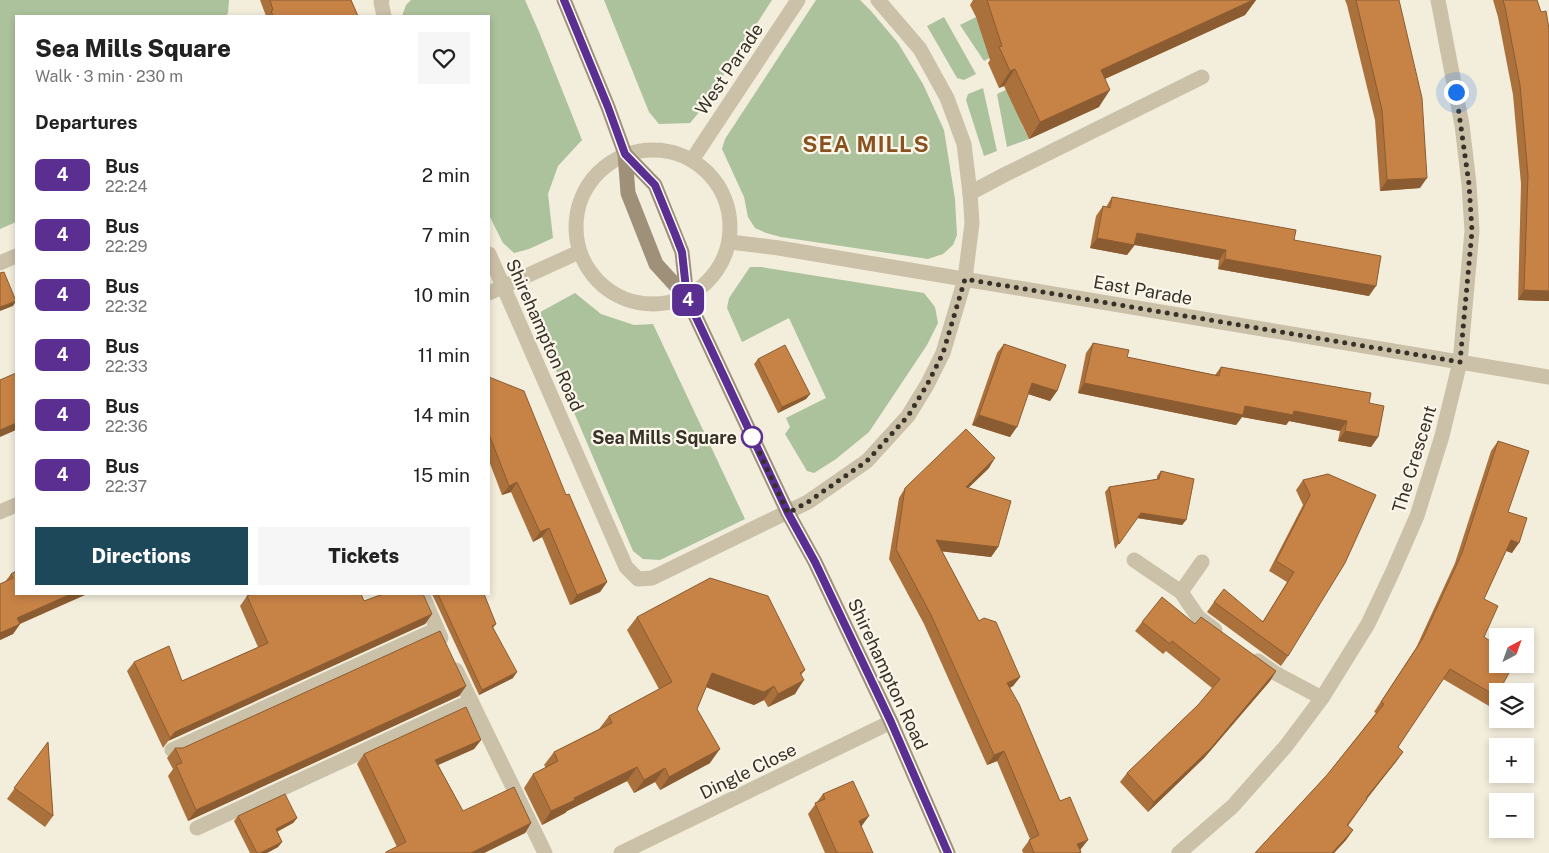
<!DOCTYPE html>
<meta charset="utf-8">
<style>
body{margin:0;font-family:"Public Sans",sans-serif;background:#f6f6f6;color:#222;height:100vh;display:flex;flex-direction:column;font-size:19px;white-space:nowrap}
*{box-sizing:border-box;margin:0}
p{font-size:16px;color:#767676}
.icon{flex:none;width:28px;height:28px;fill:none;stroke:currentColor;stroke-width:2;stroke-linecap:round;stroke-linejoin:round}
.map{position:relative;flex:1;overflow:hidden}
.sheet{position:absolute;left:15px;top:15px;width:475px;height:580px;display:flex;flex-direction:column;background:#fff;border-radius:0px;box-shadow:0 2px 8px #0003}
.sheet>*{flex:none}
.badge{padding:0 10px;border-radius:8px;font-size:18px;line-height:32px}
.needle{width:32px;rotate:41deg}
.buttons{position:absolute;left:1489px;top:628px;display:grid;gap:10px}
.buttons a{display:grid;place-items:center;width:45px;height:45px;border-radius:0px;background:#fff;box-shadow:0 2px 8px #0003;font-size:25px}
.you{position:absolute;width:25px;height:25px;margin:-12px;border:4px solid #fff;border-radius:50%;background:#1a73e8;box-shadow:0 0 0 8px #1a73e833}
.map>.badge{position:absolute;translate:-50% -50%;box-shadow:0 0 0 2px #fff}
h2{padding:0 20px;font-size:19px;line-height:45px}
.round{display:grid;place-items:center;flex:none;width:52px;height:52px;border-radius:0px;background:#f6f6f6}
.head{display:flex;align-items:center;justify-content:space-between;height:85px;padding:0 20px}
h1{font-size:24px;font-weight:800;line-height:38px}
.cta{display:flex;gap:10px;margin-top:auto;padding:10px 20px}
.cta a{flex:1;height:58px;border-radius:0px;background:#1d485a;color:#fff;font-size:20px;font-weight:800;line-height:58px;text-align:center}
.cta a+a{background:#f6f6f6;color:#222}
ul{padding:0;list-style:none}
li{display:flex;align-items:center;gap:15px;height:60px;padding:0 20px}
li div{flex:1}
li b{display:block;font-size:19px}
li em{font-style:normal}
li .badge{min-width:55px;font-weight:700;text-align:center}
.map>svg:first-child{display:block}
.green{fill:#acc29c}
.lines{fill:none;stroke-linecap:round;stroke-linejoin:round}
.lane{stroke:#cbc0a8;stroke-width:15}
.street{stroke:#cbc0a8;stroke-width:15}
.secondary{stroke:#9f9079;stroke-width:15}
.wall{fill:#ab713c}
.shaded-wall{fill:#8b5c31}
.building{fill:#c78346;stroke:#8b5c31}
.line-casing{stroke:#fff;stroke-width:11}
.line{stroke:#5b2e91;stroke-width:8}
.walk{stroke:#383128;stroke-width:5;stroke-dasharray:0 9}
.stop-dot{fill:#fff;stroke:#5b2e91;stroke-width:2.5}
.labels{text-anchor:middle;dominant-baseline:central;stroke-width:4.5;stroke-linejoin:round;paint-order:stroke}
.street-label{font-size:18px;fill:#383128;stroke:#faf6e9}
.stop-label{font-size:18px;font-weight:bold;fill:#383128;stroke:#faf6e9;text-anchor:end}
.district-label{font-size:22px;font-weight:bold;letter-spacing:1px;fill:#885120;stroke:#faf6e9}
</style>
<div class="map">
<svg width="1549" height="853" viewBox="0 0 1549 853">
<rect width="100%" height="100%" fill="#f3eddc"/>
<g class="green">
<polygon points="0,0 229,0 228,13 226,16 16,16 16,222 0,229"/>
<polygon points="411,0 525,0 539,32 582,140 558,166 548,194 553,238 529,249 514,253 503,243 489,215 489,16 402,16 406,5"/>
<polygon points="604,0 772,0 701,110 690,123 659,124 649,112"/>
<polygon points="816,0 860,0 871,11 898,43 923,84 944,130 955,199 957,235 953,245 943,254 928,259 781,237 766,233 755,228 748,217 744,197 722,149 725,139"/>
<polygon points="944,17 976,74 964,80 957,78 927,26"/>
<polygon points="976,17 999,53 984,61 960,25"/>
<polygon points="1012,87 1022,125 1029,139 1007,147 997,94"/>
<polygon points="983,88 997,151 984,156 966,100 968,94"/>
<polygon points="750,267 761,267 924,293 935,307 938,323 927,345 869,432 836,459 814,473 807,471 785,434 790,427 786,418 826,398 789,318 742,342 727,308 729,298"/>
<polygon points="575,293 601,314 634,325 653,324 745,519 660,560 643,559 633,551 533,316"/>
</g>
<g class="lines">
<g class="lane">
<polyline points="970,193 1006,174 1202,77"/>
<polyline points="0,263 16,256"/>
<polyline points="1134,560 1181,592 1198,617 1215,630"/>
<polyline points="1181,592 1202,562"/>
<polyline points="422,594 441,638"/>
<polyline points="1258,661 1275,673 1322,698"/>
<polyline points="456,670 545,853"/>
<polyline points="172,750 437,629"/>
<polyline points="197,828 471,701"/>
</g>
<g class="street">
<polyline points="382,0 381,2 384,16"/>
<circle cx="653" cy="227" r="77"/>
<polyline points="692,160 798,0"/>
<polyline points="730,242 779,248 1549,377"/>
<polyline points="489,254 626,567 638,579 652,578 808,502 867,461 908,416 927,385 943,353 965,279 972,223 970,193 964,144 947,98 920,49 878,0"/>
<polyline points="489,293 579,252"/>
<polyline points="0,512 16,505"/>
<polyline points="621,853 891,722"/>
<polyline points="1179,853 1233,806 1286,746 1322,698 1368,624 1393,571 1417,516 1442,436 1460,362 1472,231 1469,184 1462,125 1438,0"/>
</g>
<g class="secondary">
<polyline points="564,0 608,107 625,154 628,193 656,264 687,298 788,513 815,562 891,722 948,853"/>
<polyline points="625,154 655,185 682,252 687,298"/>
</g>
</g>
<g class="wall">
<polygon points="260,0 351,0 358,16 266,16"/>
<polygon points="973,0 1256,0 1245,15 1105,79 1099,107 1029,139 1004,86 999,88 988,63 990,60 976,17 970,5"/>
<polygon points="1345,0 1399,0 1420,188 1380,191 1375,120 1347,5"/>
<polygon points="1493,0 1537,0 1549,301 1518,300 1521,184 1513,95 1498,17"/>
<polygon points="1112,197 1294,240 1369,296 1218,269 1219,260 1135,245 1127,255 1090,248 1096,216 1103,206 1106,207"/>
<polygon points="1093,343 1127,357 1215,375 1221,367 1369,403 1378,437 1371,447 1338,441 1340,431 1289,421 1286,425 1242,417 1236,425 1078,393 1086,353"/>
<polygon points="1004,344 1057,391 1050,401 1028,394 1010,437 972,425 997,353"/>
<polygon points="758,359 810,394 806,399 778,413 754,364"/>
<polygon points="489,377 566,495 607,582 600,592 570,605 542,537 533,542 511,492 502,495 489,461"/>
<polygon points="1498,441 1508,512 1512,553 1506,551 1484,599 1484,637 1505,670 1496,696 1489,706 1443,679 1398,747 1403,752 1367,799 1360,809 1348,826 1353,830 1346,840 1334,853 1255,853 1327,775 1376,713 1374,712 1416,648 1455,563 1491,451"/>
<polygon points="989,468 968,488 998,547 991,557 942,551 979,621 1020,677 1013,686 1010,688 1081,849 1080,850 1081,852 1080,853 1023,853 1022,850 1030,839 997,761 987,765 924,624 889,559 899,498 905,488"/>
<polygon points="1161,471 1186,520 1182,525 1137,518 1115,549 1105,492 1109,487 1157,479 1157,476"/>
<polygon points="1328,474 1288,656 1281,666 1207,612 1214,602 1263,621 1287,582 1269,571 1303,505 1296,490 1303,480"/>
<polygon points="16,571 16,594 87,594 20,624 13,634 0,640 0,584 5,582 11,574"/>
<polygon points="432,594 484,594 496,624 493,628 513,678 479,695"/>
<polygon points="247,596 364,601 432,614 425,624 168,741 163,748 127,671 134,662 182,681 258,647 240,606"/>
<polygon points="637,617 805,670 801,675 795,694 768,707 764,700 754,705 706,687 697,709 710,763 660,790 655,782 634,793 627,781 567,811 565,813 542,825 524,788 533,774 546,768 544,765 554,752 599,729 609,716 659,689 627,630"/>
<polygon points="1142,622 1195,624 1276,671 1270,681 1204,758 1148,812 1120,782 1127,773 1198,705 1212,688 1166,651 1163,654 1135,631"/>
<polygon points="466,686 459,696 188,821 168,776 173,769 167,758 175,748 183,748"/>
<polygon points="481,740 474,749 438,765 463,811 531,823 525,833 484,853 385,853 397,847 357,764 364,754"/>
<polygon points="48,742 53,816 45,827 7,799"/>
<polygon points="823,794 861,827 873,853 825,853 808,814"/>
<polygon points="238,816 297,818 293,823 277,832 282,842 278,847 267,853 250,853 234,821"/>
</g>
<g class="shaded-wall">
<polygon points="1253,0 1256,0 1245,15 1089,86 1101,70"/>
<polygon points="1015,69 1004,86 999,88 1010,71"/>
<polygon points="1110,90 1099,107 1029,139 1040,122"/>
<polygon points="1427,178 1420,188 1380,191 1387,180"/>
<polygon points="1137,233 1226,250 1219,260 1129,244"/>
<polygon points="1097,238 1134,245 1127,255 1090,248"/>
<polygon points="1225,259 1376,286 1369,296 1218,269"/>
<polygon points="1524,290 1549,291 1549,301 1518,300"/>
<polygon points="16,301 13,306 0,311 0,307"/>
<polygon points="1032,383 1057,391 1050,401 1025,393"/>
<polygon points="1084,383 1245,406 1294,411 1347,421 1340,431 1289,421 1286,425 1242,417 1236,425 1078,393"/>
<polygon points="810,394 806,399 778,413 782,407"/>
<polygon points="979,415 1017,427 1010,437 972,425"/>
<polygon points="16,423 16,430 0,437 0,430"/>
<polygon points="1345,431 1378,437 1371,447 1338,441"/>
<polygon points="995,458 989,468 959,497 966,487"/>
<polygon points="517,482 511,492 502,495 509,486"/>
<polygon points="1141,513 1186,520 1182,525 1137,518"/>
<polygon points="549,528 542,537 533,542 540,532"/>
<polygon points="936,540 998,547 991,557 929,550"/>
<polygon points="1511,540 1519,543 1512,553 1504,550"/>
<polygon points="607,582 600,592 570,605 577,595"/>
<polygon points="71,594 87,594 10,628 17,618"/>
<polygon points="432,614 425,624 168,741 163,748 175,732"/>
<polygon points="20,624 13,634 0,640 0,633"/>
<polygon points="1276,671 1270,681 1204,758 1148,812 1154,802"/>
<polygon points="517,672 513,678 479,695 482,690"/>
<polygon points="712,673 774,686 764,700 754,705 703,686"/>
<polygon points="1020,677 1013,686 1000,692 1007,683"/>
<polygon points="804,680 795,694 768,707 778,694"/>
<polygon points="466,686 459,696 188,821 196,810"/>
<polygon points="481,740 474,749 429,769 435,760"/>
<polygon points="720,749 710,763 660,790 669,777"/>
<polygon points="1004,751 997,761 987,765 994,755"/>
<polygon points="1403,752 1396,762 1359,808 1366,798"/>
<polygon points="637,767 627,781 567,811 565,813 542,825 551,811 574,798"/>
<polygon points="665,768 655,782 634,793 644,780"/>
<polygon points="869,816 861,827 851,831 859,821"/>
<polygon points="297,818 293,823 272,834 276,829"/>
<polygon points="531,823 525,833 484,853 471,853"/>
<polygon points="1353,830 1346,840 1334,853 1332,853"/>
<polygon points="1088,840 1081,849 1072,853 1077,844"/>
<polygon points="282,842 278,847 267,853 260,853"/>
</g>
<g class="building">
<polygon points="270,0 351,0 358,16 273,16 271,11 273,10"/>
<polygon points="987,0 1253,0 1101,70 1110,90 1040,122 1015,69 1010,71 999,47 1002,46"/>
<polygon points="1356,0 1399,0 1422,98 1427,178 1387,180 1382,110"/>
<polygon points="1503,0 1537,0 1541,12 1546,11 1549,29 1549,291 1524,290 1528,175 1520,85 1505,7"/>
<polygon points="1112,197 1118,198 1296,230 1294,240 1381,256 1376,286 1225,259 1226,250 1137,233 1134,245 1097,238 1103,206 1110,208"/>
<polygon points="4,272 16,301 0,307 0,273"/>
<polygon points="1093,343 1129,350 1127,357 1219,376 1221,367 1371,393 1369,403 1384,406 1378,437 1345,431 1347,421 1294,411 1293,415 1245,406 1243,415 1084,383"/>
<polygon points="1004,344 1066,365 1057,391 1032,383 1017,427 979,415"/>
<polygon points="785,345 810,394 782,407 758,359"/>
<polygon points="16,373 16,423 0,430 0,380"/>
<polygon points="489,377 524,391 566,495 569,494 607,582 577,595 549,528 540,532 517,482 509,486 489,434"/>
<polygon points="966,429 995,458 966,487 1011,501 998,547 936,540 979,621 984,618 996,622 1020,677 1007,683 1019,704 1060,801 1070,797 1088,840 1077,844 1081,852 1078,853 1034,853 1029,840 1039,835 1004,751 994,755 931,615 896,549 905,488"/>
<polygon points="1498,441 1529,451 1508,512 1527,518 1519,543 1511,540 1484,599 1498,606 1484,637 1498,646 1498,664 1508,664 1505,670 1509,673 1499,691 1498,691 1496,696 1450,669 1398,747 1403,752 1366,798 1367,799 1347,825 1353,830 1332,853 1255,853 1327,775 1384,704 1381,702 1423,638 1462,553"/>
<polygon points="1161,471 1194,479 1186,520 1141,513 1119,544 1109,487 1159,479"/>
<polygon points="1328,474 1376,495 1345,563 1288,656 1214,602 1224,589 1263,622 1294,572 1276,561 1310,495 1303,480"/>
<polygon points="16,571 16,594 71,594 17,618 20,624 0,633 0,584 13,578 11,574"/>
<polygon points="710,578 768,596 805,670 800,673 804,680 778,694 774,686 764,692 712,673 697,709 720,749 669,777 665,768 644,780 637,767 574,798 575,800 551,811 533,774 558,761 554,752 612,723 609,716 672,682 637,617"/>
<polygon points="252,594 361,594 364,601 383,594 423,594 432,614 175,732 170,738 134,662 169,646 182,681 268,643 247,596"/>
<polygon points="438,594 484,594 496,624 492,626 517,672 482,690"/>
<polygon points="1162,597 1195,624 1201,617 1276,671 1211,748 1154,802 1127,773 1198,705 1220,679 1172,641 1170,644 1142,622"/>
<polygon points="440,631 466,686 196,810 176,765 182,763 175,748 183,748"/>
<polygon points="466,707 481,740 435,760 463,811 514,787 531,823 471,853 386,853 386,852 406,842 364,754"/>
<polygon points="48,742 53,816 14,788"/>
<polygon points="853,781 869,816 859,821 873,853 837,853 815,803 825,799 823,794"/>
<polygon points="285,794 297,818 276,829 282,842 260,853 257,853 238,816"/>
</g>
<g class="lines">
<defs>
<polyline id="line" points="564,0 608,107 625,154 655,185 675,234 682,252 687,298 788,513 815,562 891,722 948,853"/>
</defs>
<use href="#line" class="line-casing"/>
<use href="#line" class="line"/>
<polyline class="walk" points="752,437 788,513 808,502 867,461 908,416 927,385 943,353 965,279 1460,362 1472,231 1469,184 1456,92"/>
</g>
<circle class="stop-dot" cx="752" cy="437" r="10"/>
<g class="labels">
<g class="street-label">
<text transform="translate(729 69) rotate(-56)">West Parade</text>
<text transform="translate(1143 290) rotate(10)">East Parade</text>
<text transform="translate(545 335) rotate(66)">Shirehampton Road</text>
<text transform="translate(1414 459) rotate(-73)">The Crescent</text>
<text transform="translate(888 674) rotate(65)">Shirehampton Road</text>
<text transform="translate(748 771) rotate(-26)">Dingle Close</text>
</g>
<g class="stop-label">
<text x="737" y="437">Sea Mills Square</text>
</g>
<g class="district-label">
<text x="866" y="144">SEA MILLS</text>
</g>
</g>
</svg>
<div class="buttons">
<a><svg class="needle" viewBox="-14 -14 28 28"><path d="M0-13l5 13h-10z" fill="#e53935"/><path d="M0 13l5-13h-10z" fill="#767676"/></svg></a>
<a><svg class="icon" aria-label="layers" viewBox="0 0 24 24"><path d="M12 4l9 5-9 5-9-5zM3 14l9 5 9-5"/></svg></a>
<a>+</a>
<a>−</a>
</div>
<div class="you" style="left:1456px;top:92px"></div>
<b class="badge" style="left:688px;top:300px;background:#5b2e91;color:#fff">4</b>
<section class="sheet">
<div class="head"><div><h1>Sea Mills Square</h1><p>Walk · 3 min · 230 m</p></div><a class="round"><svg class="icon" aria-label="heart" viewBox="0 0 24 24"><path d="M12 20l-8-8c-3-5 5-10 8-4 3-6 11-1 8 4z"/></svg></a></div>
<h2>Departures</h2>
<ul>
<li><span class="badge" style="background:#5b2e91;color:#fff">4</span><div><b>Bus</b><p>22:24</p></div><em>2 min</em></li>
<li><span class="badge" style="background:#5b2e91;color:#fff">4</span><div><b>Bus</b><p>22:29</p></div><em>7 min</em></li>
<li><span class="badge" style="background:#5b2e91;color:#fff">4</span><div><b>Bus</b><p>22:32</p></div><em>10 min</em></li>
<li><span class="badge" style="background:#5b2e91;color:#fff">4</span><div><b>Bus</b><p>22:33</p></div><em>11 min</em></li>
<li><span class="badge" style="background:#5b2e91;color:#fff">4</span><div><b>Bus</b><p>22:36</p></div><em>14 min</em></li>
<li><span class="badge" style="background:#5b2e91;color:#fff">4</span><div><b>Bus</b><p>22:37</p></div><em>15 min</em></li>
</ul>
<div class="cta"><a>Directions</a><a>Tickets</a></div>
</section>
</div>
